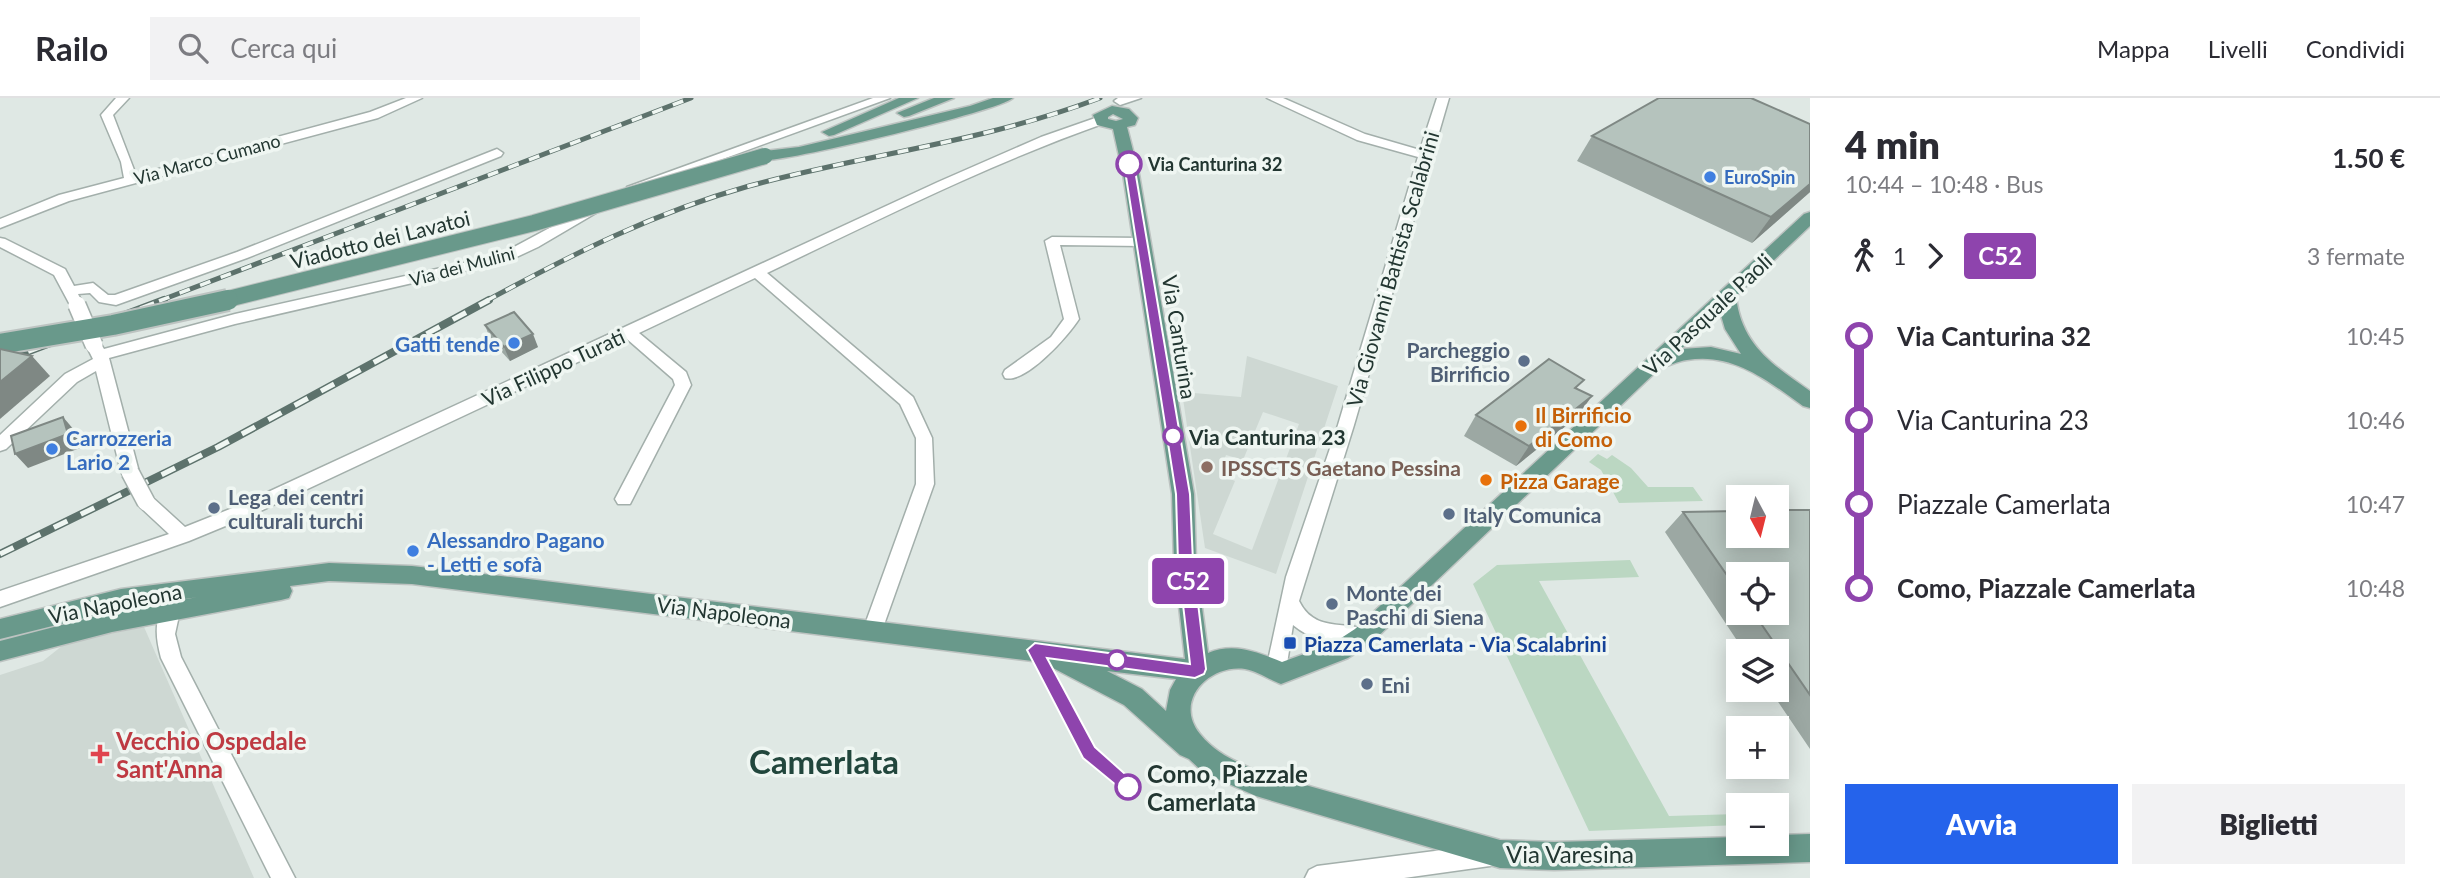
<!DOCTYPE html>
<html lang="it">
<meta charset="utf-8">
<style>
body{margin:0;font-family:Lato,sans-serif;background:#f2f2f3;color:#2b2b33;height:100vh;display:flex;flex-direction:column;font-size:26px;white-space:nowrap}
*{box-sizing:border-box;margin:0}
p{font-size:23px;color:#7c7c81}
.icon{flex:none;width:38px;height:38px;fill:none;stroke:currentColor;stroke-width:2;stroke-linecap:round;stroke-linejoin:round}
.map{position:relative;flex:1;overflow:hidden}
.drawer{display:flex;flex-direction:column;background:#fff;width:630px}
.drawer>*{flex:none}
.badge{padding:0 14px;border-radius:5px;font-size:24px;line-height:46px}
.needle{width:46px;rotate:173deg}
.tools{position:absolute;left:1726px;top:387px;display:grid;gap:14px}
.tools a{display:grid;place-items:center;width:63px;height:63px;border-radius:0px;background:#fff;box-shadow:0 4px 18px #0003;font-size:35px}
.map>.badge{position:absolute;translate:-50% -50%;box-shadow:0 0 0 4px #fff}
.legs{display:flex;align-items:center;gap:10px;height:77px;padding:0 35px;font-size:23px}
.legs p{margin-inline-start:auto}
.head{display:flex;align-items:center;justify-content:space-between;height:119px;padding:0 35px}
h1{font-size:38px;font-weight:800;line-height:52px}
.action{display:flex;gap:14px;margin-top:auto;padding:14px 35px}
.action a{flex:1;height:80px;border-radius:0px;background:#2563eb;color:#fff;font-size:28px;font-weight:800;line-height:80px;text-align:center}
.action a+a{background:#f2f2f3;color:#2b2b33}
ul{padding:0 35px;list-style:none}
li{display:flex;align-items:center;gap:24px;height:84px;font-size:26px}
li i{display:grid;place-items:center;width:10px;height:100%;margin:0 9px;background:currentColor}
li i::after{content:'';width:18px;height:18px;margin:-9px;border:5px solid;border-radius:50%;background:#fff}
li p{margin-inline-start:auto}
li:first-child i{background:linear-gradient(#0000 50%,currentColor 0)}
li:last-child i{background:linear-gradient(currentColor 50%,#0000 0)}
header{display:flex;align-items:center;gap:42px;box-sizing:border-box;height:98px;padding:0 35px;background:#fff;border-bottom:2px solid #e1e1e2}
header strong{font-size:33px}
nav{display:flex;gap:38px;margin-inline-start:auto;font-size:24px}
.search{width:490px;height:63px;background:#f2f2f3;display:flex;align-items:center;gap:18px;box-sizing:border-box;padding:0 24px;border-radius:0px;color:#7c7c81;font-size:26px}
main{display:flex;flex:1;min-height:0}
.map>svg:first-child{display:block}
.built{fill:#ced8d3;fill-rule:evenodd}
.green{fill:#bbd7c2}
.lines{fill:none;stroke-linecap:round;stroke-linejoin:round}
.street-casing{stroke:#a3afab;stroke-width:3}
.primary-casing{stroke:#bdc3c1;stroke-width:3}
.street{fill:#fff;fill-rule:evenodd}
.primary{fill:#69998b;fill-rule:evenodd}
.rail-far1-casing{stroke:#5d726c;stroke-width:5}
.rail-casing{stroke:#5d726c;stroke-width:8}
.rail-far1{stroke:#eff6f2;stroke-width:3.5;stroke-dasharray:11;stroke-linecap:butt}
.rail{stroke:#eff6f2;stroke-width:5;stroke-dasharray:15;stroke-linecap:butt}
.street-bridge-casing{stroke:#a3afab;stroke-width:20;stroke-linecap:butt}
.primary-bridge-far1-casing{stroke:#bdc3c1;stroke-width:18;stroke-linecap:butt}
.primary-bridge-casing{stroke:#bdc3c1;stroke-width:24;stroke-linecap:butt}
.street-bridge{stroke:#fff;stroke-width:17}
.primary-bridge-far1{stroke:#69998b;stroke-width:16}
.primary-bridge{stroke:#69998b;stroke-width:20}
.wall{fill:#9ca8a3;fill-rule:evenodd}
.shaded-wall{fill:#7f8884}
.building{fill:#b5c3bd;stroke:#7f8884;stroke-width:2}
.line-1{fill:#8e44ad;stroke:#fff;stroke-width:2}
.stop-1-dot{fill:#fff;stroke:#8e44ad;stroke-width:3.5}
.shop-dot{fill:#3f7fe0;stroke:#eff6f2;stroke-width:2.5}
.service-dot{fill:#5c6f8a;stroke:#eff6f2;stroke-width:2.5}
.food-dot{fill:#e8710a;stroke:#eff6f2;stroke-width:2.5}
.education-dot{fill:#8d6e63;stroke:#eff6f2;stroke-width:2.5}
.transit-dot{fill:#1a4fb4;stroke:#eff6f2;stroke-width:2.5}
.health-dot{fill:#e0444e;stroke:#eff6f2;stroke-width:2.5}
.labels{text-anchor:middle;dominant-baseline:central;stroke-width:7;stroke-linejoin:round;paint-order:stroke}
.far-street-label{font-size:18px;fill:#223631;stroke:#eff6f2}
.far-stop-label{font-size:18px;font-weight:bold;fill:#223631;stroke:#eff6f2;text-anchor:start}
.far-shop-label{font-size:18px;font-weight:bold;fill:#366cbe;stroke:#eff6f2;text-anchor:start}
.street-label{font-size:21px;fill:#223631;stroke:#eff6f2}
.shop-label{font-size:21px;font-weight:bold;fill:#366cbe;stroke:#eff6f2;text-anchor:start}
.service-label{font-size:21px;font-weight:bold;fill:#4e5e75;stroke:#eff6f2;text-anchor:start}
.food-label{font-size:21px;font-weight:bold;fill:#c56008;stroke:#eff6f2;text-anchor:start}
.stop-label{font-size:21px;font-weight:bold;fill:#223631;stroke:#eff6f2;text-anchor:start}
.education-label{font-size:21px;font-weight:bold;fill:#785e54;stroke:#eff6f2;text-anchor:start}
.transit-label{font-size:21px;font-weight:bold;fill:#164399;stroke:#eff6f2;text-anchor:start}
.near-health-label{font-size:24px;font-weight:bold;fill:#be3a42;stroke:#eff6f2;text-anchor:start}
.near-stop-label{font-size:24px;font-weight:bold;fill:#223631;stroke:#eff6f2;text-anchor:start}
.near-street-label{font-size:24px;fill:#223631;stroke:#eff6f2}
.near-district-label{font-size:33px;font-weight:bold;fill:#21463c;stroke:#eff6f2}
</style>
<header>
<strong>Railo</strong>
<div class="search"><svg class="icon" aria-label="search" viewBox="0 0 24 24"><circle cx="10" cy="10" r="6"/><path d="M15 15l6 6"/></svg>Cerca qui</div>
<nav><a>Mappa</a><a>Livelli</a><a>Condividi</a></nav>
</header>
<main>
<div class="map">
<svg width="1810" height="780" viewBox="0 0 1810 780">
<rect width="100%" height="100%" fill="#dfe8e4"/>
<g class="built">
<path d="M1247,258L1338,288L1276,476L1205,450L1182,294L1241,299ZM1263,314L1299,326L1252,452L1213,436L1235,383L1219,376L1226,357L1243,362Z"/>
<polygon points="144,529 254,780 0,780 0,577 43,563 67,544"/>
</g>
<g class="green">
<polygon points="1598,356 1607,361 1612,357 1631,370 1648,389 1693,389 1703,403 1619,405 1601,372 1589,364"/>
<polygon points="1630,462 1639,479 1539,483 1669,718 1738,716 1738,727 1589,733 1473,486 1497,467"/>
</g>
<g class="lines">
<defs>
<g id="street">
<polygon points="116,0 129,0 113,17 136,77 370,14 406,0 422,0 378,20 69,103 0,130 0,121 59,97 124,80 121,64 101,17"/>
<polygon points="873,0 890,0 638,92 633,93 627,89"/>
<polygon points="1141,0 1120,7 1114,3 1118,0"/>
<path d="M1267,0H1283L1365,36L1420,52L1437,0H1449L1354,327L1299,503C1314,534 1343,523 1370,532L1373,538L1370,544C1346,552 1312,543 1293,527L1286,572L1283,578L1276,581L1269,578L1266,572L1286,479L1338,327L1418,59L1357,42Z"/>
<path d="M1101,18L1107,22L1105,25C989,66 878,122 767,175L913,299L932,340L934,386L880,538L873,540L866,538L863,532L916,386V340L900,306L755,180L639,235L686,274L691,287L630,406H618L615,401L675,287L673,281L627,241L252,417L189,443L0,509V493L169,436L140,409L137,404L140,399H152L185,429L240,407L938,84L1041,39Z"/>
<polygon points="497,51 503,55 501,58 247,160 116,207 99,204 90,195 78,196 81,202 79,205 69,205 54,177 0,149 0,140 5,141 65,171 74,188 93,185 108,197 115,197 237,154"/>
<polygon points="596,105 601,106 601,112 538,149 508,163 235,226 109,260 139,374 136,379 124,379 121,374 96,273 77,284 6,351 0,353 0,337 65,276 93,261 86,247 89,243 99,243 104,251 235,216 499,157"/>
<path d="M1052,139L1142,140L1149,144L1142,148L1060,147L1079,221C1069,237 1026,286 1005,280L1003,276L1005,272L1051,239L1064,221L1045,143Z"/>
<path d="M170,505L177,507L180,513L175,536L181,559L295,780H271L161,560C156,541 154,526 163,507Z"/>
<polygon points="1490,746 1498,749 1502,757 1498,765 1490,768 1404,780 1305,780 1309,772 1317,768"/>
</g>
<g id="primary">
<polygon points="899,0 918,0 834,37 829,38 822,34"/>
<polygon points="934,0 954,0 909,18 904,19 897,15"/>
<path d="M993,0H1013C999,13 793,62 767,62C760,62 761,62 757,58L765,53L799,49L970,8Z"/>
<path d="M1112,8L1129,11L1138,20L1135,27L1127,29L1139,76L1194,396L1196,464L1208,555C1234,544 1257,554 1282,564L1332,546L1355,531L1804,116L1810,114V128L1736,198C1741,247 1773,267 1810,293V310L1803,308C1768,283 1733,254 1687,262C1678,263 1669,268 1660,270L1371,545L1348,560L1281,586C1270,582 1257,573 1245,571C1209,566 1173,603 1200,636C1216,656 1237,664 1259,674L1500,742L1554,744L1738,739V746H1776V737L1810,736V764L1554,772L1500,770L1256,698L1204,675L1189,661L1180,657L1124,607L1051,569L1049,565L412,486L329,483L290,488L292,493L289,500L281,502L112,534L0,563V543L112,514L198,499L121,511L0,541V521L121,491L329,465L412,468L520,480L1185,561L1174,464L1172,396L1123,76L1113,31L1097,27L1093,17ZM1113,16L1123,21L1116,23L1108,21V19ZM1720,214L1725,231L1741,256L1711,249L1681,251ZM1107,573L1176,581L1170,592L1166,613L1142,591Z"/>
</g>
</defs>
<use href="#street" class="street-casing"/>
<use href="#primary" class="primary-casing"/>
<use href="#street" class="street"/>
<use href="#primary" class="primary"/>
<defs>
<g id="rail-far1">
<polyline points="159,203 691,0"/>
<path d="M486,203C573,156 653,115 749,88C867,56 984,44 1100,0"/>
</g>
<g id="rail">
<polyline points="0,264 164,202"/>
<polyline points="0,456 218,349 489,202"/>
</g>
</defs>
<use href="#rail-far1" class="rail-far1-casing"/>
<use href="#rail" class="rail-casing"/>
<use href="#rail-far1" class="rail-far1"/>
<use href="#rail" class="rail"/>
<defs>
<g id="street-bridge">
<polyline points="77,207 94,247"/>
<polyline points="130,374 146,404"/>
</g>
<polyline id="primary-bridge-far1" points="220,203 534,125 765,58"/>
<polyline id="primary-bridge" points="0,246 113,227 228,202"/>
</defs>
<use href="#street-bridge" class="street-bridge-casing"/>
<use href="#primary-bridge-far1" class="primary-bridge-far1-casing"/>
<use href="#primary-bridge" class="primary-bridge-casing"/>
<use href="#street-bridge" class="street-bridge"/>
<use href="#primary-bridge-far1" class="primary-bridge-far1"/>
<use href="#primary-bridge" class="primary-bridge"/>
</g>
<g class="wall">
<polygon points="1810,26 1810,94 1752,145 1577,63 1592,38"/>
<polygon points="485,227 538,249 510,263 490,241"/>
<polygon points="1578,291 1577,319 1516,368 1464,338 1476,317"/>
<path d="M1810,412V651L1770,592H1776V553H1744L1665,434L1683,414ZM1738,476L1776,514H1738Z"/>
</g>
<g class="shaded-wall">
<polygon points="1810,86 1810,94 1752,145 1771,119"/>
<polygon points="533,236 538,249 510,263 504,249"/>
<polygon points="32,258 50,278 0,321 0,284"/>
<polygon points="1592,298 1577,319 1516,368 1529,348"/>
<polygon points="63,319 75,333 80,350 28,370 15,356"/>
</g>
<g class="building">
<polygon points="1659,0 1751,0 1810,26 1810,86 1771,119 1592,38"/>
<polygon points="514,214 533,236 504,249 485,227"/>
<polygon points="0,251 32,258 0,284"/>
<polygon points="1549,261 1584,282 1575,290 1592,298 1529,348 1476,317"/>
<polygon points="63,319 68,336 15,356 11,338"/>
<polygon points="1776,412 1810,412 1810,597 1753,514 1776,514 1776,476 1738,476 1738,493 1683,414 1738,413 1738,438 1776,438"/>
</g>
<polygon class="line-1" points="1129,63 1134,66 1190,396 1193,464 1206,571 1204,576 1195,580 1047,560 1095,649 1134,684 1136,689 1134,695 1128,697 1083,660 1027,552 1035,545 1190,566 1178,464 1176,396 1124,66"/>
<g class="stop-1-dot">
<circle cx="1129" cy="66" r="12"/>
<circle cx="1173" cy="338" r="9"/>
<circle cx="1117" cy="562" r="9"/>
<circle cx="1128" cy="689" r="12"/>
</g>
<g class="shop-dot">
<circle cx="1710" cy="79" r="7"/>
<circle cx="514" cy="245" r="7"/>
<circle cx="52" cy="351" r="7"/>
<circle cx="413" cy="453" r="7"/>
</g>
<g class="service-dot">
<circle cx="1524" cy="263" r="7"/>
<circle cx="214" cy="410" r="7"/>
<circle cx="1449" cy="416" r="7"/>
<circle cx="1332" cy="506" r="7"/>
<circle cx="1367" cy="586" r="7"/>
</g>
<g class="food-dot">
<circle cx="1521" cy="328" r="7"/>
<circle cx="1486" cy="382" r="7"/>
</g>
<circle class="education-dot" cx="1207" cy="369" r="7"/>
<rect class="transit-dot" x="1283" y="538" width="14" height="14" rx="3.5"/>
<path class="health-dot" d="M96.5 645.5h7v7h7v7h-7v7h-7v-7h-7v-7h7z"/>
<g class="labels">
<g class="far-street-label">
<text transform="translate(207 61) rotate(-15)">Via Marco Cumano</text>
<text transform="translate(462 168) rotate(-15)">Via dei Mulini</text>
</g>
<g class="far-stop-label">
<text x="1148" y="66">Via Canturina 32</text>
</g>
<g class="far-shop-label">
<text x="1724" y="79">EuroSpin</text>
</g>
<g class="street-label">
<text transform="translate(380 141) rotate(-14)">Viadotto dei Lavatoi</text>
<text transform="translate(1392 171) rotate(-74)">Via Giovanni Battista Scalabrini</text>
<text transform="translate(1707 216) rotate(-43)">Via Pasquale Paoli</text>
<text transform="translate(1180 239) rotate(81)">Via Canturina</text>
<text transform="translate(553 269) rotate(-25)">Via Filippo Turati</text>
<text transform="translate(115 505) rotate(-11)">Via Napoleona</text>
<text transform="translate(724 514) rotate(7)">Via Napoleona</text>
</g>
<g class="shop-label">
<text x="500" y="245" text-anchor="end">Gatti tende</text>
<text x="66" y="339">Carrozzeria<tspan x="66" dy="24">Lario 2</tspan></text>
<text x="427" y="441">Alessandro Pagano<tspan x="427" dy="24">- Letti e sofà</tspan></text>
</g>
<g class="service-label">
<text x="1510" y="251" text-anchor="end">Parcheggio<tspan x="1510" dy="24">Birrificio</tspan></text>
<text x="228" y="398">Lega dei centri<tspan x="228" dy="24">culturali turchi</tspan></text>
<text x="1463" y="416">Italy Comunica</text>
<text x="1346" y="494">Monte dei<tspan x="1346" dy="24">Paschi di Siena</tspan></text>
<text x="1381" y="586">Eni</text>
</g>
<g class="food-label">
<text x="1535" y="316">Il Birrificio<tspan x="1535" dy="24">di Como</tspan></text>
<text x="1500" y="382">Pizza Garage</text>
</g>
<g class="stop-label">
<text x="1189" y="338">Via Canturina 23</text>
</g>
<g class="education-label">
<text x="1221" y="369">IPSSCTS Gaetano Pessina</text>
</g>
<g class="transit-label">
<text x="1304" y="545">Piazza Camerlata - Via Scalabrini</text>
</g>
<g class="near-health-label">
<text x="116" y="642">Vecchio Ospedale<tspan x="116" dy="28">Sant'Anna</tspan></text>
</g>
<g class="near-stop-label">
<text x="1147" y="675">Como, Piazzale<tspan x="1147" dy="28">Camerlata</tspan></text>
</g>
<g class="near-street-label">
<text x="1570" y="755">Via Varesina</text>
</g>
<g class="near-district-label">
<text x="824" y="663">Camerlata</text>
</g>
</g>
</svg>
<div class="tools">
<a><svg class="needle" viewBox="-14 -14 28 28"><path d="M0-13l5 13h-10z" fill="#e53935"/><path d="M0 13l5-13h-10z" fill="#7c7c81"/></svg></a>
<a><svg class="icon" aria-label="locate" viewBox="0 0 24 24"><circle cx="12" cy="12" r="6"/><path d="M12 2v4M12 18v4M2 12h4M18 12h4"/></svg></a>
<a><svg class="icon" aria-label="layers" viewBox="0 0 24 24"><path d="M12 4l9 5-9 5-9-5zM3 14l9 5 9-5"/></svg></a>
<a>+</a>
<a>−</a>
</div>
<b class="badge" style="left:1188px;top:483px;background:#8e44ad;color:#fff">C52</b>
</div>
<section class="drawer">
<div class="head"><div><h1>4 min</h1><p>10:44 – 10:48 · Bus</p></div><b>1.50 €</b></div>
<div class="legs"><svg class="icon" aria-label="walk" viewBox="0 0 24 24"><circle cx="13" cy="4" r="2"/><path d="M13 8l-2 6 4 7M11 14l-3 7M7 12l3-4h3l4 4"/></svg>1<svg class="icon" aria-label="forward" viewBox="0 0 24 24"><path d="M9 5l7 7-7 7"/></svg><b class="badge" style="background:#8e44ad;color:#fff">C52</b><p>3 fermate</p></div>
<ul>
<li><i style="color:#8e44ad"></i><b>Via Canturina 32</b><p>10:45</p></li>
<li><i style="color:#8e44ad"></i><span>Via Canturina 23</span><p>10:46</p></li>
<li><i style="color:#8e44ad"></i><span>Piazzale Camerlata</span><p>10:47</p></li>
<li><i style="color:#8e44ad"></i><b>Como, Piazzale Camerlata</b><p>10:48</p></li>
</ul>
<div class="action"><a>Avvia</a><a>Biglietti</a></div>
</section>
</main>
